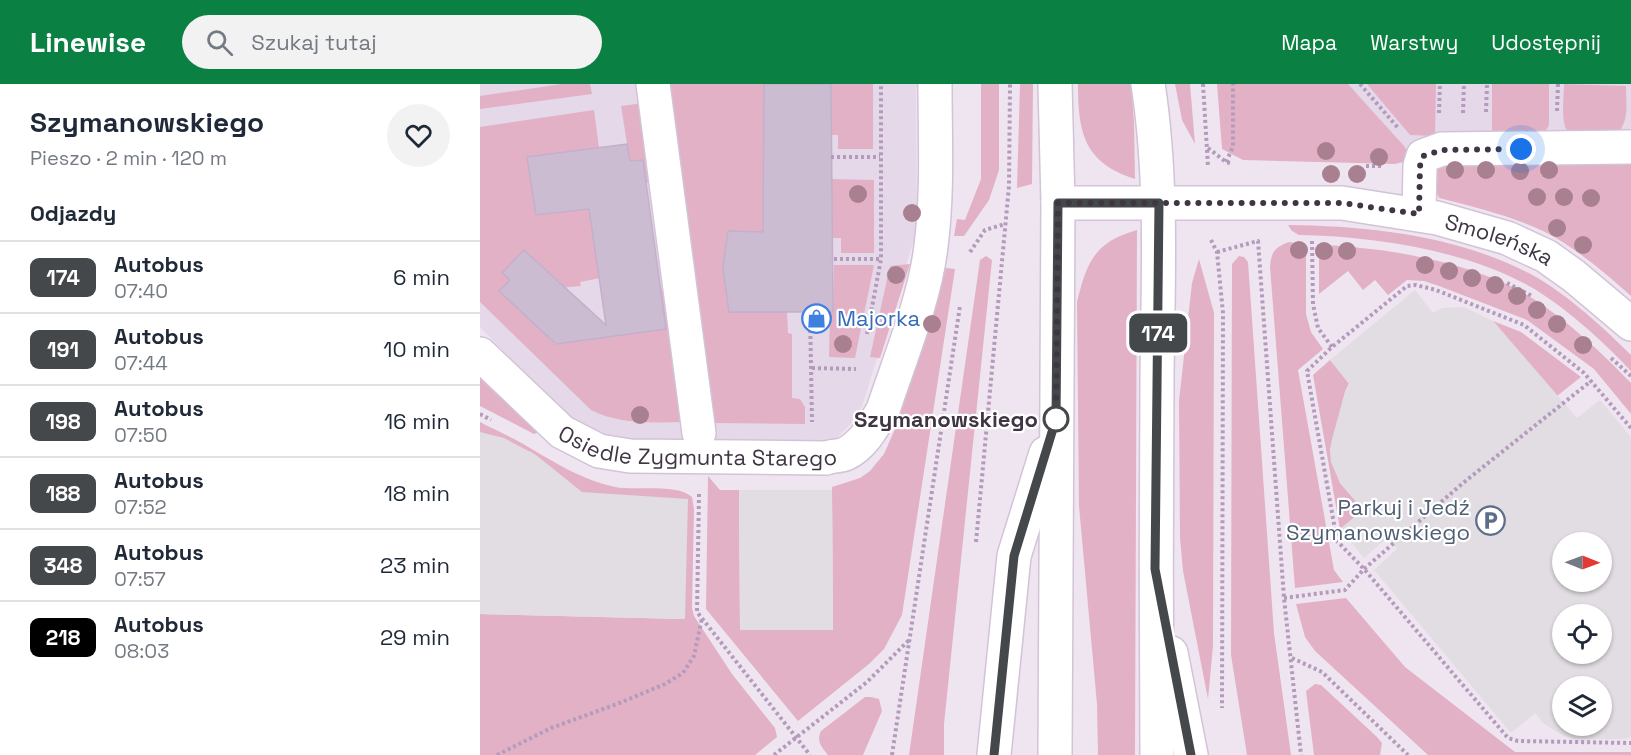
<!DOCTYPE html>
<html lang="pl">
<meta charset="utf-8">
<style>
body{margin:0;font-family:"Space Grotesk",sans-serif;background:#f2f2f3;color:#1f2937;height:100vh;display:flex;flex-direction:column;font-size:22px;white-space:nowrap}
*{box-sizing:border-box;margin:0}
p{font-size:20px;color:#747a83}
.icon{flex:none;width:33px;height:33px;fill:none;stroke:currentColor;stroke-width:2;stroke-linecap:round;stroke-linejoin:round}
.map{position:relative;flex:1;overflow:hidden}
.side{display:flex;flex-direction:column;background:#fff;width:480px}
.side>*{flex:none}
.badge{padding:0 12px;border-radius:9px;font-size:21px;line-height:39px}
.needle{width:39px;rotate:91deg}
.tools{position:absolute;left:1072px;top:448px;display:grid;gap:12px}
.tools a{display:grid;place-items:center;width:60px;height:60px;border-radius:50%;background:#fff;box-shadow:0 2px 4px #0004;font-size:30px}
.you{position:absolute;width:30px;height:30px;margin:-15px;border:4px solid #fff;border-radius:50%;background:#1a73e8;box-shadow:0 0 0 9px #1a73e833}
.map>.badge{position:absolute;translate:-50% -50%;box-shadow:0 0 0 3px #fff}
h2{padding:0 30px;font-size:22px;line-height:54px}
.round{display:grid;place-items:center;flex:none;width:63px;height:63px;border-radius:32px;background:#f2f2f3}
.head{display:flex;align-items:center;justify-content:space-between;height:102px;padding:0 30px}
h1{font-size:28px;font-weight:600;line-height:45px}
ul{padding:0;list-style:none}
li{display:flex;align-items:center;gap:18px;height:72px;padding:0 30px;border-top:2px solid #e0e1e3}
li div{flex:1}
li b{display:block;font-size:22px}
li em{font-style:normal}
li .badge{min-width:66px;font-weight:700;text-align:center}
header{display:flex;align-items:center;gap:36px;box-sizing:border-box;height:84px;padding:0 30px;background:#0b8043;color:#fff}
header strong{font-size:28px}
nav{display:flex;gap:33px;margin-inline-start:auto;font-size:21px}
.search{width:420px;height:54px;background:#f2f2f3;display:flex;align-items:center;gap:15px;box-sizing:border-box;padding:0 21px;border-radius:33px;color:#747a83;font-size:22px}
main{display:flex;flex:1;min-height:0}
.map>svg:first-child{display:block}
.residential{fill:#e5d8e9}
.green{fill:#e2b1c6}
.parking{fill:#e1dde2;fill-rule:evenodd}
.building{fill:#ccbcd2;stroke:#c4afcc;stroke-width:1.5}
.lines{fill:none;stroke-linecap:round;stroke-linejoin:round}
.minor-casing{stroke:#d2c3d7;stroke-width:36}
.path{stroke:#b49bbc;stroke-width:4;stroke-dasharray:3 3;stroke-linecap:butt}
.minor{stroke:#fff;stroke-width:33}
.tree{fill:#a9808f}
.line-casing{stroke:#fff;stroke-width:14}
.line{stroke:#45484a;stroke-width:9}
.walk{stroke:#3f3543;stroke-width:6;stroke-dasharray:0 10.8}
.stop-dot{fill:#fff;stroke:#45484a;stroke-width:3}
.labels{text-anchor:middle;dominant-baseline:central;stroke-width:4.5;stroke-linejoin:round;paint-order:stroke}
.street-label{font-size:22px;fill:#3f3543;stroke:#fff}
.shop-label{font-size:22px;fill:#366cbe;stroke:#fff;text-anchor:start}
.stop-label{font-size:22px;font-weight:bold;fill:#3f3543;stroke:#fff;text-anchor:end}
.service-label{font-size:22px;fill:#4e5e75;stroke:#fff;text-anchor:end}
</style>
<header>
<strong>Linewise</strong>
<div class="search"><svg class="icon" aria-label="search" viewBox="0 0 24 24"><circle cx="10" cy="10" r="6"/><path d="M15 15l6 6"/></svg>Szukaj tutaj</div>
<nav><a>Mapa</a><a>Warstwy</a><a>Udostępnij</a></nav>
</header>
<main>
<section class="side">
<div class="head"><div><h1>Szymanowskiego</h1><p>Pieszo · 2 min · 120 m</p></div><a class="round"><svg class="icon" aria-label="heart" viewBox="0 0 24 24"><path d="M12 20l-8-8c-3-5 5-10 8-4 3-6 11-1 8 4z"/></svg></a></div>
<h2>Odjazdy</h2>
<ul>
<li><span class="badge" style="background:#45484a;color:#fff">174</span><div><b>Autobus</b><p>07:40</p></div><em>6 min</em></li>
<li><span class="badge" style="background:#45484a;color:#fff">191</span><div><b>Autobus</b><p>07:44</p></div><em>10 min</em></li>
<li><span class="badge" style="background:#45484a;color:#fff">198</span><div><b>Autobus</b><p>07:50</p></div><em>16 min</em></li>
<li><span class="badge" style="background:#45484a;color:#fff">188</span><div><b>Autobus</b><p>07:52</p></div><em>18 min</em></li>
<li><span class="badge" style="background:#45484a;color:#fff">348</span><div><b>Autobus</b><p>07:57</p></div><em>23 min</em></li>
<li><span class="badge" style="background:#000;color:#fff">218</span><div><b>Autobus</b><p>08:03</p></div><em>29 min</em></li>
</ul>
</section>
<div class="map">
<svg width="1151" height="671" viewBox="0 0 1151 671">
<rect width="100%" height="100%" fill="#efe5f1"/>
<g class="residential">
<polygon points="0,0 442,0 442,2 436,4 437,146 379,332 352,358 135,356 84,330 0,243"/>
<polygon points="765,0 1151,0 1151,77 765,74"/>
</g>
<g class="green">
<polygon points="82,0 110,0 112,10 0,25 0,12"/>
<path d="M184,0H284L283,148L248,147C244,175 245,200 249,228H307L308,249L312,250V314L320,315L325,323V340L231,339Z"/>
<polygon points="351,0 393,0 393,65 358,65 358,51 351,51"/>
<polygon points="501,0 519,0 519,86 509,116 484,152 474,152 477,135 485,136 501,95"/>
<polygon points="540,0 553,0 552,100 537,104"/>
<path d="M598,0H651L654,38L655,95C604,79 598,49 598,0Z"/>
<polygon points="695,0 710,0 715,60 702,36"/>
<polygon points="737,0 868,0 924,62 928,69 923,78 915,80 763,76 742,65"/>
<polygon points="887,0 956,0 955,52 930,51"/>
<polygon points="1012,0 1069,0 1069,41 1065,48 1012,49"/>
<path d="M1084,0L1146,2C1146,21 1150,38 1135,52L1089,50C1080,39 1084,14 1084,0Z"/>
<polygon points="164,19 175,98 166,99 150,78 141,22"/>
<path d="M114,26L119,64L47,73L109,125L120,194L100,198L101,202L78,204L81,199L44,166L23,189L30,196L20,207L69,224L74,260L186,245L180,205L189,203L211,338C178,338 142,342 111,326L0,218V43Z"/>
<path d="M1151,77V212C1125,189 1096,164 1065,148C1031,132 995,123 959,114C954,103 950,91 957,80Z"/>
<polygon points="351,95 394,96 394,169 361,169 361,154 351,154"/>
<path d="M808,141C891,142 982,152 1056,193C1089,212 1124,244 1151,271V287C1125,259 1082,220 1049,202C985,166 891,152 819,151L812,147Z"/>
<path d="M657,146L655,671H618L617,620L599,422L597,218C607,177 615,158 657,146Z"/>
<path d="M809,158L821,160L826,167V230L831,248L843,265L818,286L854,486L863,498L815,504L790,183C791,168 795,163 809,158Z"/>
<path d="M844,161C907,164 992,178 1047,211C1084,233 1121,268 1151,299V330L1114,285L1047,236L959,202L944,197L927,196L908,211L895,196L883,206L868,187L839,210V167Z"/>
<polygon points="506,172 512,176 464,640 464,671 429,671 500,176"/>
<polygon points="759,172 764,173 768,178 794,549 811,671 767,671 751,571 752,180"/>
<polygon points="719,175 734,229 733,562 728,615 703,487 700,455 699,317 712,199"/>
<polygon points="430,180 400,274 390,273 410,182"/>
<polygon points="354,181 394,181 375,274 349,273 350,228 353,227"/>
<polygon points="466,184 475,185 422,531 404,565 389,580 318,637 226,525 228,392 240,406 259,406 260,546 353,545 352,403 380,394 390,387 404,370 418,338"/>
<polygon points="1013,237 1041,248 1101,293 1077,312"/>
<polygon points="850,276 869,299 865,308 850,366 860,399 884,426 860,445 833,291"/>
<polygon points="0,293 59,348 54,350 0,322"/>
<path d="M0,338C17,347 34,354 50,364C77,380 103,396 135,403C155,407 197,399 212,413L214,425L212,524L214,532L252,590L295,644L297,653L275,671H0V530L203,535L50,429L52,368L0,366Z"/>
<polygon points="866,514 925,583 1035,668 1151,668 1151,671 948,671 835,567 825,553 816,520"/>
<polygon points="835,600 841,601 897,653 902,659 900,671 834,671 826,607"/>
<path d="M385,613H391L399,615L402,627L383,671H348C342,663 336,658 341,647Z"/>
</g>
<g class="parking">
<path d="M935,206L953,229L962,224L984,223L1013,237L1097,334L1120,316L1151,353V653L1142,655H1094L1084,652L1064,640L1055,629L1031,649L894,486L917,465L907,454L884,474L860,445L883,426L860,399L851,378L850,366L852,355L865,308L869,300L850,276ZM1083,459H1122V498H1083ZM1083,531H1122V570H1083ZM1083,603H1122V642H1083Z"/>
<polygon points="0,348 24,354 56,371 102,408 208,415 205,535 0,530"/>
<polygon points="259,406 352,406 353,546 260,546"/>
</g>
<g class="building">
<polygon points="284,0 351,0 353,228 249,228 243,184 248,147 283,148"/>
<polygon points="147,60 150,77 163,76 186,245 76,260 19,207 30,196 22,189 44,166 126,241 109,125 56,131 47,73"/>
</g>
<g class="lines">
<defs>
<g id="minor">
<polyline points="173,0 219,349"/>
<polyline points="575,0 578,119 575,671"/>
<path d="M668,0C683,97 678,196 677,294C676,420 676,545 677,671"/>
<path id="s1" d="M578,119H862L957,134L1027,154L1066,172L1094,192L1151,240"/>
<polyline points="939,130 940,82 943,72 962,65 1151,63"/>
<path id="s2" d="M0,270L82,348L119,367L150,372L346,374C352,372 360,372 365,370C383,362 394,341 403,326C420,274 445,215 451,162C458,108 455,54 455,0"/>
<polyline points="691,569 711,671"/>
<polyline points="514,671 534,472 566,369"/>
</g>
</defs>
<use href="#minor" class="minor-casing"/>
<g class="path">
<polyline points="723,0 728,83"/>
<polyline points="880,0 919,45"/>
<polyline points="1077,27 1078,0"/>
<polyline points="1006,28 1007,0"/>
<polyline points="959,29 960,0"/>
<polyline points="983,29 984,0"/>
<polyline points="728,64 746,78 750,79"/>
<polyline points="351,73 400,73"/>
<polyline points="746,78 753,63 753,0"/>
<polyline points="886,82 903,82"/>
<polyline points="731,156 737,168 743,229 742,624"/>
<polyline points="832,157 833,220 838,244 852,263"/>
<polyline points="490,168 505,146 525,140"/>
<polyline points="737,168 778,157 804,514 821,671"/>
<polyline points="354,175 401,175"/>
<polyline points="1027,199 1052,212"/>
<polyline points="330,228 332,338"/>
<polyline points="387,250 401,175 401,0"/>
<polyline points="1131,274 1151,292"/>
<polyline points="332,284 376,285"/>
<polyline points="0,330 11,336"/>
<polyline points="1151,344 1104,289 1044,241 956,206 936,201 927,202 852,263 827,287 857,457 884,485 1028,654 1038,657 1151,659"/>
<polyline points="219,410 217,528 330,671"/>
<polyline points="496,458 529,102 530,0"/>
<polyline points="804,514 865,506 884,485 983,399 1111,297"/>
<polyline points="812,574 842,588 928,671"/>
<polyline points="17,671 71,644 137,620 185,600 203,589 214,572 222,534"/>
<polyline points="294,671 387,598 429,556"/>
<polyline points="412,671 480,222"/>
</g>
<use href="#minor" class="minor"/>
</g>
<g class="tree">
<circle cx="846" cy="67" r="9"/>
<circle cx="899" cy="73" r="9"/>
<circle cx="975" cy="86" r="9"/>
<circle cx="1006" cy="86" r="9"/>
<circle cx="1069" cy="86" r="9"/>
<circle cx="1040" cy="87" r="9"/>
<circle cx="851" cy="90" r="9"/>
<circle cx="877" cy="90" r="9"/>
<circle cx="378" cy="110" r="9"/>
<circle cx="1057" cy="113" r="9"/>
<circle cx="1084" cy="113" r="9"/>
<circle cx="1111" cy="114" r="9"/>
<circle cx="432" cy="129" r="9"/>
<circle cx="1077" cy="144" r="9"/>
<circle cx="1103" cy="161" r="9"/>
<circle cx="819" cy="166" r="9"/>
<circle cx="844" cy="167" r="9"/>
<circle cx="867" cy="167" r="9"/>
<circle cx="945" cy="181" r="9"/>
<circle cx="969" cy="187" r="9"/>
<circle cx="416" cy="191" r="9"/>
<circle cx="992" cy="194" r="9"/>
<circle cx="1015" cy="201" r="9"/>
<circle cx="1037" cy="212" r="9"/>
<circle cx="1057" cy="226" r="9"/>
<circle cx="452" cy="240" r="9"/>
<circle cx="1077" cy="240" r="9"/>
<circle cx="363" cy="260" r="9"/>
<circle cx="1103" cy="261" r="9"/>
<circle cx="160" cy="331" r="9"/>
</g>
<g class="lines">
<defs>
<polyline id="line" points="514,671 534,472 576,335 578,119 679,119 675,485 711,671"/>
</defs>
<use href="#line" class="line-casing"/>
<use href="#line" class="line"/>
<polyline class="walk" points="576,335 578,119 862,119 939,130 940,82 943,72 962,66 1041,65"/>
</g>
<defs>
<symbol id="shop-ring" viewBox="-11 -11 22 22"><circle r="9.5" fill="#fff" stroke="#3f7fe0" stroke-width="1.5"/><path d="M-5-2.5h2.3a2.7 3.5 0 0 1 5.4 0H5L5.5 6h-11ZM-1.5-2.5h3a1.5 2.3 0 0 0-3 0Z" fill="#3f7fe0"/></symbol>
<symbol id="parking-ring" viewBox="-11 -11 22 22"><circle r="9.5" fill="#fff" stroke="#5c6f8a" stroke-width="1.5"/><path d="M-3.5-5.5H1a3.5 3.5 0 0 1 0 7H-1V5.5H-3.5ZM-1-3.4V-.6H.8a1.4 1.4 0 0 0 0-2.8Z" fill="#5c6f8a"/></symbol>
</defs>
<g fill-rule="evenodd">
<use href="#shop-ring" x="320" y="218" width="33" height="33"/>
<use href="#parking-ring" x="994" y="420" width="33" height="33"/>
</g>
<circle class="stop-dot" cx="576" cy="335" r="12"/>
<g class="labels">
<g class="street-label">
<text stroke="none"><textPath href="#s1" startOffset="446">Smoleńska</textPath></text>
<text stroke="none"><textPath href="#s2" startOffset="252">Osiedle Zygmunta Starego</textPath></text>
</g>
<g class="shop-label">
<text x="357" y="234">Majorka</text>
</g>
<g class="stop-label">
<text x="558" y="335">Szymanowskiego</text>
</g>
<g class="service-label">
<text x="990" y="423">Parkuj i Jedź<tspan x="990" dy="25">Szymanowskiego</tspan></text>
</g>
</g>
</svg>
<div class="tools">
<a><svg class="needle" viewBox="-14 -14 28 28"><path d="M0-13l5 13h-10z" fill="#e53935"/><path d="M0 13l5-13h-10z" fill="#747a83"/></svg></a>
<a><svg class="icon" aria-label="locate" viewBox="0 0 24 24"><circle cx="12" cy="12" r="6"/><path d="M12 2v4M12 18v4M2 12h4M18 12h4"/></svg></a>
<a><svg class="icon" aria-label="layers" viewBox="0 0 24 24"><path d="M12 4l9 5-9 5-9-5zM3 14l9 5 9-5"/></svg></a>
</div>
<div class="you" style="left:1041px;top:65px"></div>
<b class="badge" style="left:678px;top:249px;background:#45484a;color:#fff">174</b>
</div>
</main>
